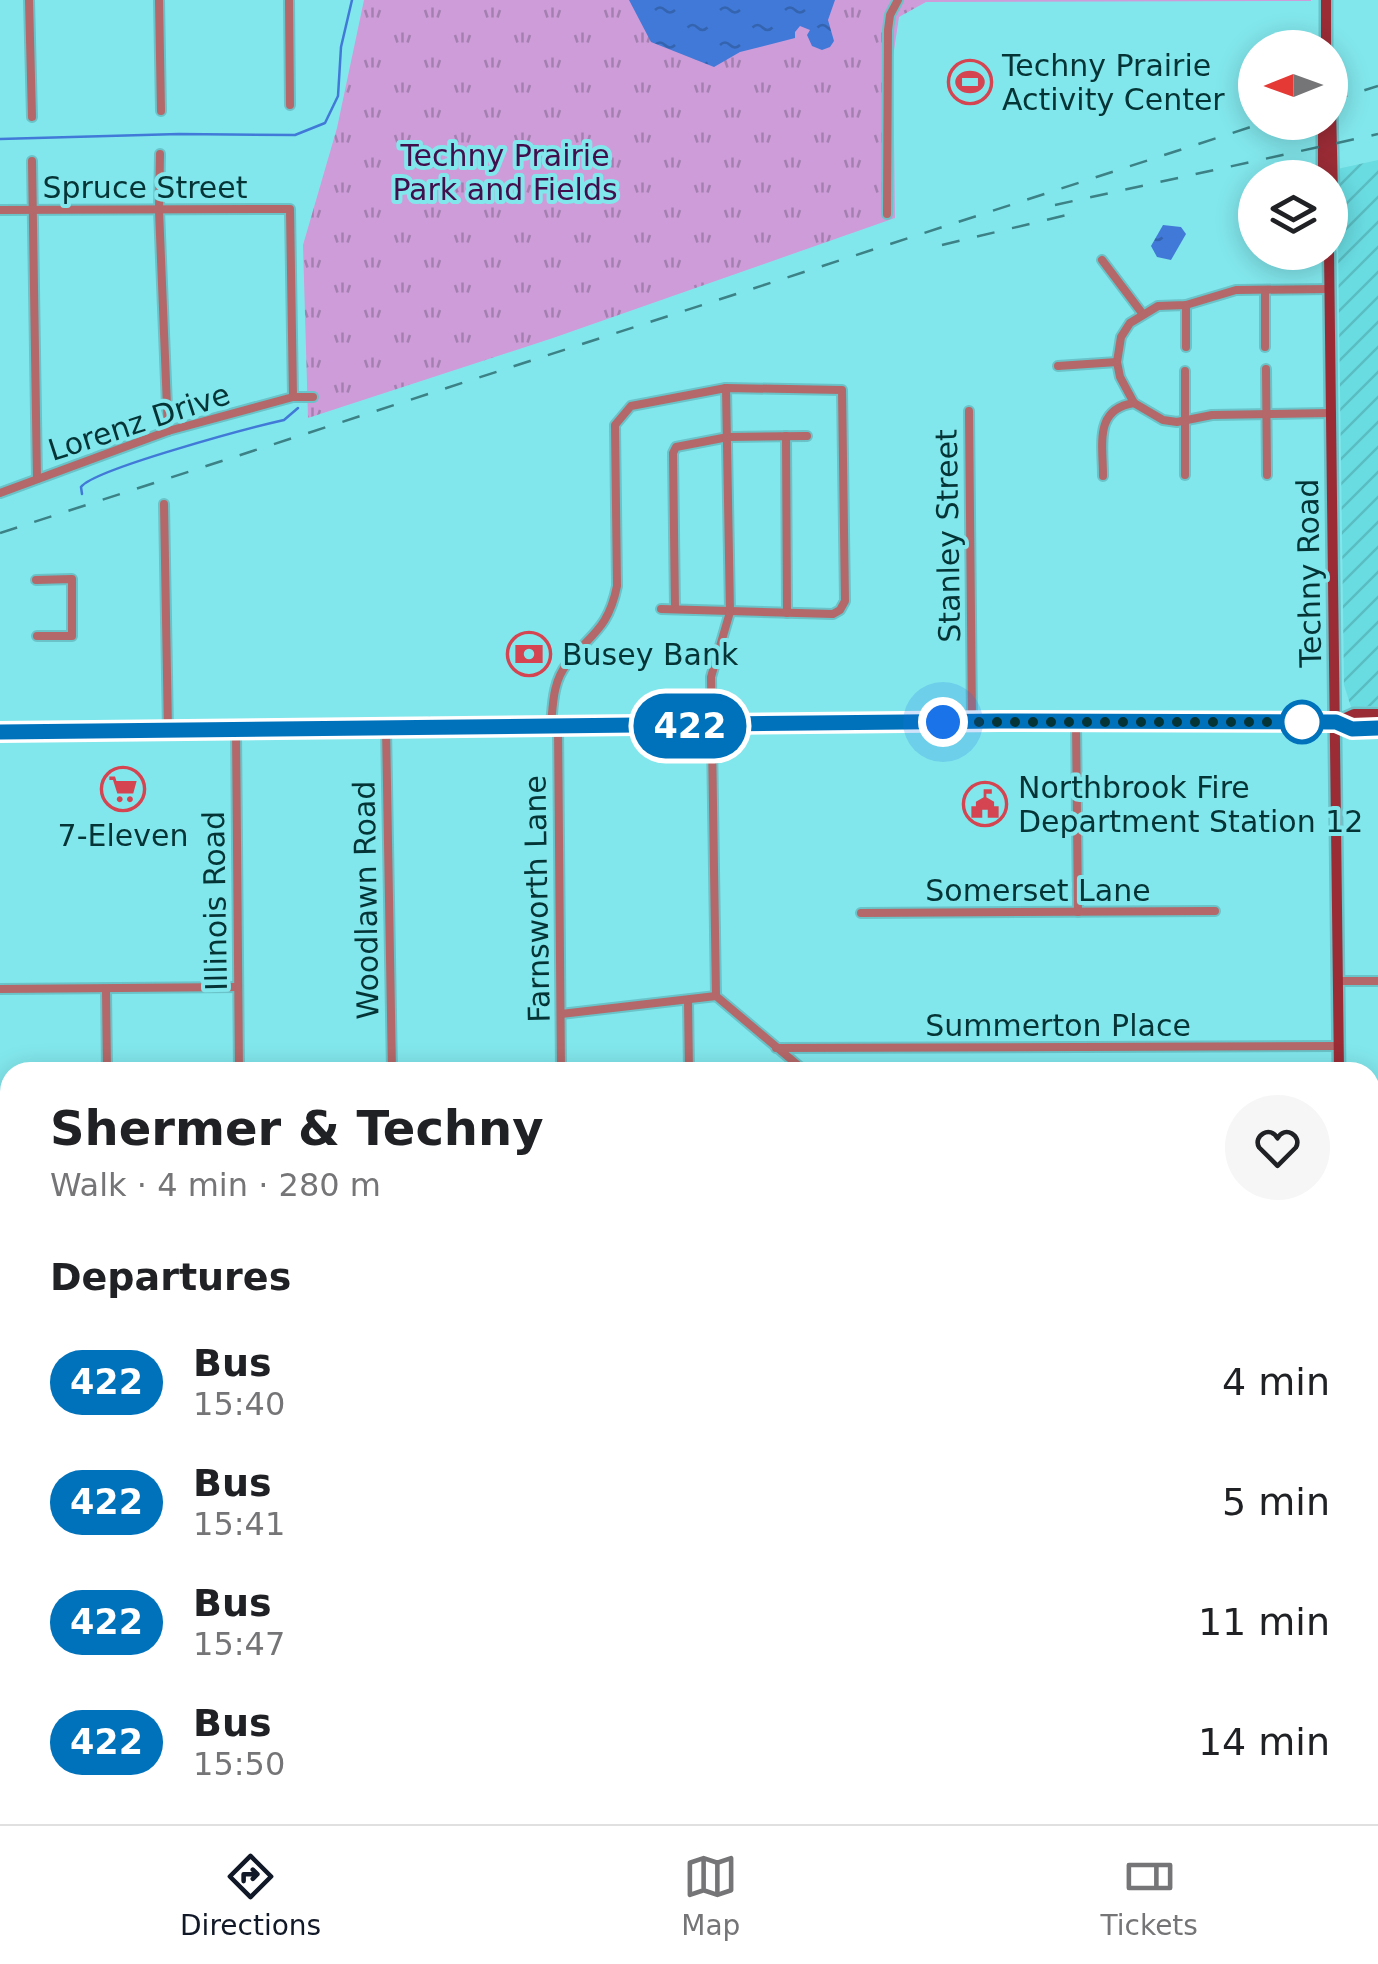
<!DOCTYPE html>
<meta charset="utf-8">
<style>
body{margin:0;font-family:"DejaVu Sans",sans-serif;background:#f6f6f6;color:#202124;height:100vh;display:flex;flex-direction:column;font-size:38px;white-space:nowrap}
*{box-sizing:border-box;margin:0}
p{font-size:32px;color:#757577}
.icon{flex:none;width:55px;height:55px;fill:none;stroke:currentColor;stroke-width:2;stroke-linecap:round;stroke-linejoin:round}
.map{position:relative;flex:1;overflow:hidden}
.drawer{position:absolute;left:0px;top:1062px;width:1380px;height:762px;display:flex;flex-direction:column;background:#fff;border-radius:30px 30px 0 0;box-shadow:0 5px 25px #0003}
.drawer>*{flex:none}
.badge{padding:0 20px;border-radius:32px;font-size:35px;line-height:65px}
.needle{width:65px;rotate:269deg}
.controls{position:absolute;left:1238px;top:30px;display:grid;gap:20px}
.controls a{display:grid;place-items:center;width:110px;height:110px;border-radius:50%;background:#fff;box-shadow:0 5px 25px #0003;font-size:50px}
.you{position:absolute;width:50px;height:50px;margin:-25px;border:8px solid #fff;border-radius:50%;background:#1a73e8;box-shadow:0 0 0 15px #1a73e833}
.map>.badge{position:absolute;translate:-50% -50%;box-shadow:0 0 0 5px #fff}
h2{padding:0 50px;font-size:38px;line-height:90px}
.round{display:grid;place-items:center;flex:none;width:105px;height:105px;border-radius:52px;background:#f6f6f6}
.headline{display:flex;align-items:center;justify-content:space-between;height:170px;padding:0 50px}
h1{font-size:48px;font-weight:700;line-height:75px}
ul{padding:0;list-style:none}
li{display:flex;align-items:center;gap:30px;height:120px;padding:0 50px}
li div{flex:1}
li b{display:block;font-size:38px}
li em{font-style:normal}
li .badge{min-width:110px;font-weight:700;text-align:center}
.tabs{display:flex;justify-content:space-around;align-items:center;height:140px;border-top:2px solid #e0e0e0;background:#fff;font-size:28px;color:#757577}
.tabs a{display:grid;justify-items:center;gap:5px}
.tabs .on{color:#111827}
.map>svg:first-child{display:block}
.built{fill:#69dce2}
.industrial{fill:url(#industrial-furrows)}
.park{fill:url(#park-tufts)}
.water{fill:url(#water-ripples)}
.lines{fill:none;stroke-linecap:round;stroke-linejoin:round}
.stream{stroke:#4079d7;stroke-width:2.5}
.street-casing{stroke:#69c3c8;stroke-width:12}
.secondary-casing{stroke:#69c3c8;stroke-width:15}
.street{stroke:#b46869;stroke-width:8}
.secondary{stroke:#9b2c36;stroke-width:10}
.rail{stroke:#3b8185;stroke-width:2.5;stroke-dasharray:18 18;stroke-linecap:butt}
.line-casing{stroke:#fff;stroke-width:22}
.line{stroke:#0072bc;stroke-width:15}
.walk{stroke:#053436;stroke-width:10;stroke-dasharray:0 18}
.stop-dot{fill:#fff;stroke:#0072bc;stroke-width:5}
.labels{text-anchor:middle;dominant-baseline:central;stroke-width:8;stroke-linejoin:round;paint-order:stroke}
.poi-label{font-size:30px;fill:#053436;stroke:#82e7ec;text-anchor:start}
.park-label{font-size:30px;fill:#41104c;stroke:#82e7ec}
.street-label{font-size:30px;fill:#053436;stroke:#82e7ec}
</style>
<div class="map">
<svg width="1378" height="1824" viewBox="0 0 1378 1824">
<defs>
<pattern id="industrial-furrows" width="10" height="10" patternUnits="userSpaceOnUse" patternTransform="scale(2.5)"><rect width="10" height="10" fill="#69dce2"/><path d="M-1 1l2-2M0 10L10 0M9 11l2-2" fill="none" stroke="#5abdc2"/></pattern>
<pattern id="park-tufts" width="24" height="20" patternUnits="userSpaceOnUse" patternTransform="scale(2.5)"><rect width="24" height="20" fill="#cd9cd9"/><path d="M3 7l-1-3M5 7V3M7 7l1-3M15 17l-1-3M17 17v-4M19 17l1-3" fill="none" stroke="#a480b1"/></pattern>
<pattern id="water-ripples" width="26" height="14" patternUnits="userSpaceOnUse" patternTransform="scale(2.5)"><rect width="26" height="14" fill="#4079d7"/><path d="M2 4q2-2 4 0t4 0M15 11q2-2 4 0t4 0" fill="none" stroke="#3464af"/></pattern>
</defs>
<rect width="100%" height="100%" fill="#82e7ec"/>
<polygon class="built" points="820,1815 987,1815 988,1824 820,1824"/>
<polygon class="industrial" points="1378,160 1378,706 1351,707 1344,685 1337,169"/>
<g class="park">
<polygon points="364,0 1311,0 1311,1 926,2 899,17 893,57 895,218 553,338 308,418 303,245 337,128"/>
<polygon points="573,1815 820,1815 820,1824 574,1824"/>
</g>
<g class="water">
<polygon points="629,0 835,0 828,20 834,41 830,47 822,50 812,46 807,35 810,30 800,26 795,32 795,38 740,52 714,67 651,42"/>
<polygon points="1163,225 1181,227 1186,234 1171,260 1157,257 1151,246"/>
</g>
<g class="lines">
<g class="stream">
<polyline points="0,139 179,134 295,135 325,123 338,96 341,47 352,0"/>
<path d="M82,494L81,487C94,469 253,427 284,420L298,408"/>
<polyline points="401,719 410,719"/>
<polyline points="417,719 430,718"/>
</g>
<defs>
<g id="street">
<polyline points="29,0 32,117"/>
<polyline points="159,0 161,111"/>
<polyline points="289,0 290,105"/>
<polyline points="160,154 159,210 168,431"/>
<polyline points="32,161 37,479"/>
<polyline points="0,210 290,209 293,397"/>
<polyline points="887,214 888,30 890,15 898,0"/>
<polyline points="1102,260 1142,313"/>
<polyline points="1330,289 1236,290 1186,305 1158,306 1130,323 1121,337 1117,362 1120,377 1134,403 1163,420 1177,422 1212,415 1332,413"/>
<polyline points="1265,291 1265,347"/>
<polyline points="1186,305 1186,347"/>
<polyline points="1058,366 1117,362"/>
<polyline points="1266,369 1267,475"/>
<polyline points="1185,371 1185,475"/>
<polyline points="969,411 972,721"/>
<polyline points="786,436 787,613"/>
<path d="M1103,476C1103,444 1094,409 1134,403"/>
<polyline points="0,493 168,431 293,397 313,397"/>
<polyline points="164,504 168,731"/>
<polyline points="36,580 72,579 72,636 37,636"/>
<polyline points="675,609 673,453 676,447 728,437 807,436"/>
<polyline points="1076,721 1078,912"/>
<path d="M551,725C553,704 553,681 567,664C591,633 608,630 617,586L615,425L631,406L726,388L842,390L845,601L840,610L833,614L661,609"/>
<polyline points="558,725 561,1072"/>
<polyline points="386,727 392,1072"/>
<polyline points="236,729 239,1072"/>
<polyline points="861,913 1215,911"/>
<polyline points="1338,981 1378,981"/>
<polyline points="0,989 238,987"/>
<polyline points="106,989 107,1072"/>
<polyline points="716,996 711,677 730,612 726,388"/>
<polyline points="688,1000 689,1072"/>
<polyline points="561,1014 716,996 806,1072"/>
<polyline points="776,1048 1339,1046"/>
<polyline points="1370,1301 1378,1301"/>
<polyline points="1370,1429 1378,1429"/>
<polyline points="0,1496 10,1496"/>
<polyline points="1370,1505 1378,1505"/>
<polyline points="1370,1674 1378,1674"/>
<polyline points="117,1815 117,1824"/>
<polyline points="399,1815 400,1824"/>
<polyline points="568,1815 568,1824"/>
<polyline points="248,1824 248,1815"/>
<polyline points="1069,1824 1070,1815"/>
</g>
<g id="secondary">
<polyline points="1326,0 1326,48"/>
<polyline points="1330,63 1333,195 1330,206"/>
<polyline points="1323,122 1323,178"/>
<polyline points="1329,252 1339,1072"/>
<polyline points="1336,722 1354,714 1378,714"/>
<polyline points="0,732 975,721 1336,722 1353,729 1378,728"/>
<polyline points="0,1774 10,1772"/>
<polyline points="1344,1815 1344,1824"/>
</g>
</defs>
<use href="#street" class="street-casing"/>
<use href="#secondary" class="secondary-casing"/>
<use href="#street" class="street"/>
<use href="#secondary" class="secondary"/>
<g class="rail">
<polyline points="1330,101 1378,86"/>
<polyline points="1055,205 1378,134"/>
<polyline points="942,245 1079,212"/>
<polyline points="0,533 1266,122"/>
</g>
</g>
<g class="lines">
<defs>
<polyline id="line" points="0,732 999,721 1336,722 1352,729 1378,728"/>
</defs>
<use href="#line" class="line-casing"/>
<use href="#line" class="line"/>
<polyline class="walk" points="943,722 1302,722"/>
</g>
<defs>
<symbol id="stadium-ring" viewBox="-11 -11 22 22"><circle r="9.5" fill="#82e7ec" stroke="#d54551" stroke-width="1.5"/><path d="M0-5a6.5 5 0 1 0 0 10a6.5 5 0 1 0 0-10ZM-3.5-1.8h7v3.6h-7Z" fill="#d54551"/></symbol>
<symbol id="bank-ring" viewBox="-11 -11 22 22"><circle r="9.5" fill="#82e7ec" stroke="#d54551" stroke-width="1.5"/><path d="M-6-4H6V4H-6ZM0-2.3a2.3 2.3 0 1 0 0 4.6a2.3 2.3 0 1 0 0-4.6Z" fill="#d54551"/></symbol>
<symbol id="supermarket-ring" viewBox="-11 -11 22 22"><circle r="9.5" fill="#82e7ec" stroke="#d54551" stroke-width="1.5"/><path d="M-6-5.5h2.5l.6 2H6L4.5 2H-2.5L-4.4-4H-6ZM-1.5 3.2a1.3 1.3 0 1 0 .1 0ZM3 3.2a1.3 1.3 0 1 0 .1 0Z" fill="#d54551"/></symbol>
<symbol id="civic-ring" viewBox="-11 -11 22 22"><circle r="9.5" fill="#82e7ec" stroke="#d54551" stroke-width="1.5"/><path d="M-.6-6.5H3V-4.5H.6V-3L4-1V1h2V6H-6V1h2V-1L-.6-3ZM-1.2 2.5V6h2.4V2.5Z" fill="#d54551"/></symbol>
</defs>
<g fill-rule="evenodd">
<use href="#stadium-ring" x="945" y="57" width="50" height="50"/>
<use href="#bank-ring" x="504" y="629" width="50" height="50"/>
<use href="#supermarket-ring" x="98" y="764" width="50" height="50"/>
<use href="#civic-ring" x="960" y="779" width="50" height="50"/>
</g>
<circle class="stop-dot" cx="1302" cy="722" r="20"/>
<g class="labels">
<g class="poi-label">
<text x="1002" y="65">Techny Prairie<tspan x="1002" dy="34">Activity Center</tspan></text>
<text x="562" y="654">Busey Bank</text>
<text x="1018" y="787">Northbrook Fire<tspan x="1018" dy="34">Department Station 12</tspan></text>
<text x="123" y="835" text-anchor="middle">7-Eleven</text>
</g>
<g class="park-label">
<text x="505" y="155">Techny Prairie<tspan x="505" dy="34">Park and Fields</tspan></text>
</g>
<g class="street-label">
<text x="145" y="187">Spruce Street</text>
<text transform="translate(139 422) rotate(-18)">Lorenz Drive</text>
<text transform="translate(948 536) rotate(-91)">Stanley Street</text>
<text transform="translate(1309 573) rotate(-91)">Techny Road</text>
<text x="1038" y="890">Somerset Lane</text>
<text transform="translate(537 899) rotate(-91)">Farnsworth Lane</text>
<text transform="translate(366 900) rotate(-91)">Woodlawn Road</text>
<text transform="translate(215 901) rotate(-91)">Illinois Road</text>
<text x="1058" y="1025">Summerton Place</text>
</g>
</g>
</svg>
<div class="controls">
<a><svg class="needle" viewBox="-14 -14 28 28"><path d="M0-13l5 13h-10z" fill="#e53935"/><path d="M0 13l5-13h-10z" fill="#757577"/></svg></a>
<a><svg class="icon" aria-label="layers" viewBox="0 0 24 24"><path d="M12 4l9 5-9 5-9-5zM3 14l9 5 9-5"/></svg></a>
</div>
<div class="you" style="left:943px;top:722px"></div>
<b class="badge" style="left:690px;top:726px;background:#0072bc;color:#fff">422</b>
<section class="drawer">
<div class="headline"><div><h1>Shermer &amp; Techny</h1><p>Walk · 4 min · 280 m</p></div><a class="round"><svg class="icon" aria-label="heart" viewBox="0 0 24 24"><path d="M12 20l-8-8c-3-5 5-10 8-4 3-6 11-1 8 4z"/></svg></a></div>
<h2>Departures</h2>
<ul>
<li><span class="badge" style="background:#0072bc;color:#fff">422</span><div><b>Bus</b><p>15:40</p></div><em>4 min</em></li>
<li><span class="badge" style="background:#0072bc;color:#fff">422</span><div><b>Bus</b><p>15:41</p></div><em>5 min</em></li>
<li><span class="badge" style="background:#0072bc;color:#fff">422</span><div><b>Bus</b><p>15:47</p></div><em>11 min</em></li>
<li><span class="badge" style="background:#0072bc;color:#fff">422</span><div><b>Bus</b><p>15:50</p></div><em>14 min</em></li>
</ul>
</section>
</div>
<nav class="tabs">
<a class="on"><svg class="icon" aria-label="directions" viewBox="0 0 24 24"><path d="M12 3l9 9-9 9-9-9zM9 14v-3h6M13 9l2 2-2 2"/></svg>Directions</a>
<a><svg class="icon" aria-label="map" viewBox="0 0 24 24"><path d="M3 6l6-2 6 2 6-2v14l-6 2-6-2-6 2zM9 4v14M15 6v14"/></svg>Map</a>
<a><svg class="icon" aria-label="tickets" viewBox="0 0 24 24"><path d="M3 7h18v10H3zM15 7v10"/></svg>Tickets</a>
</nav>
